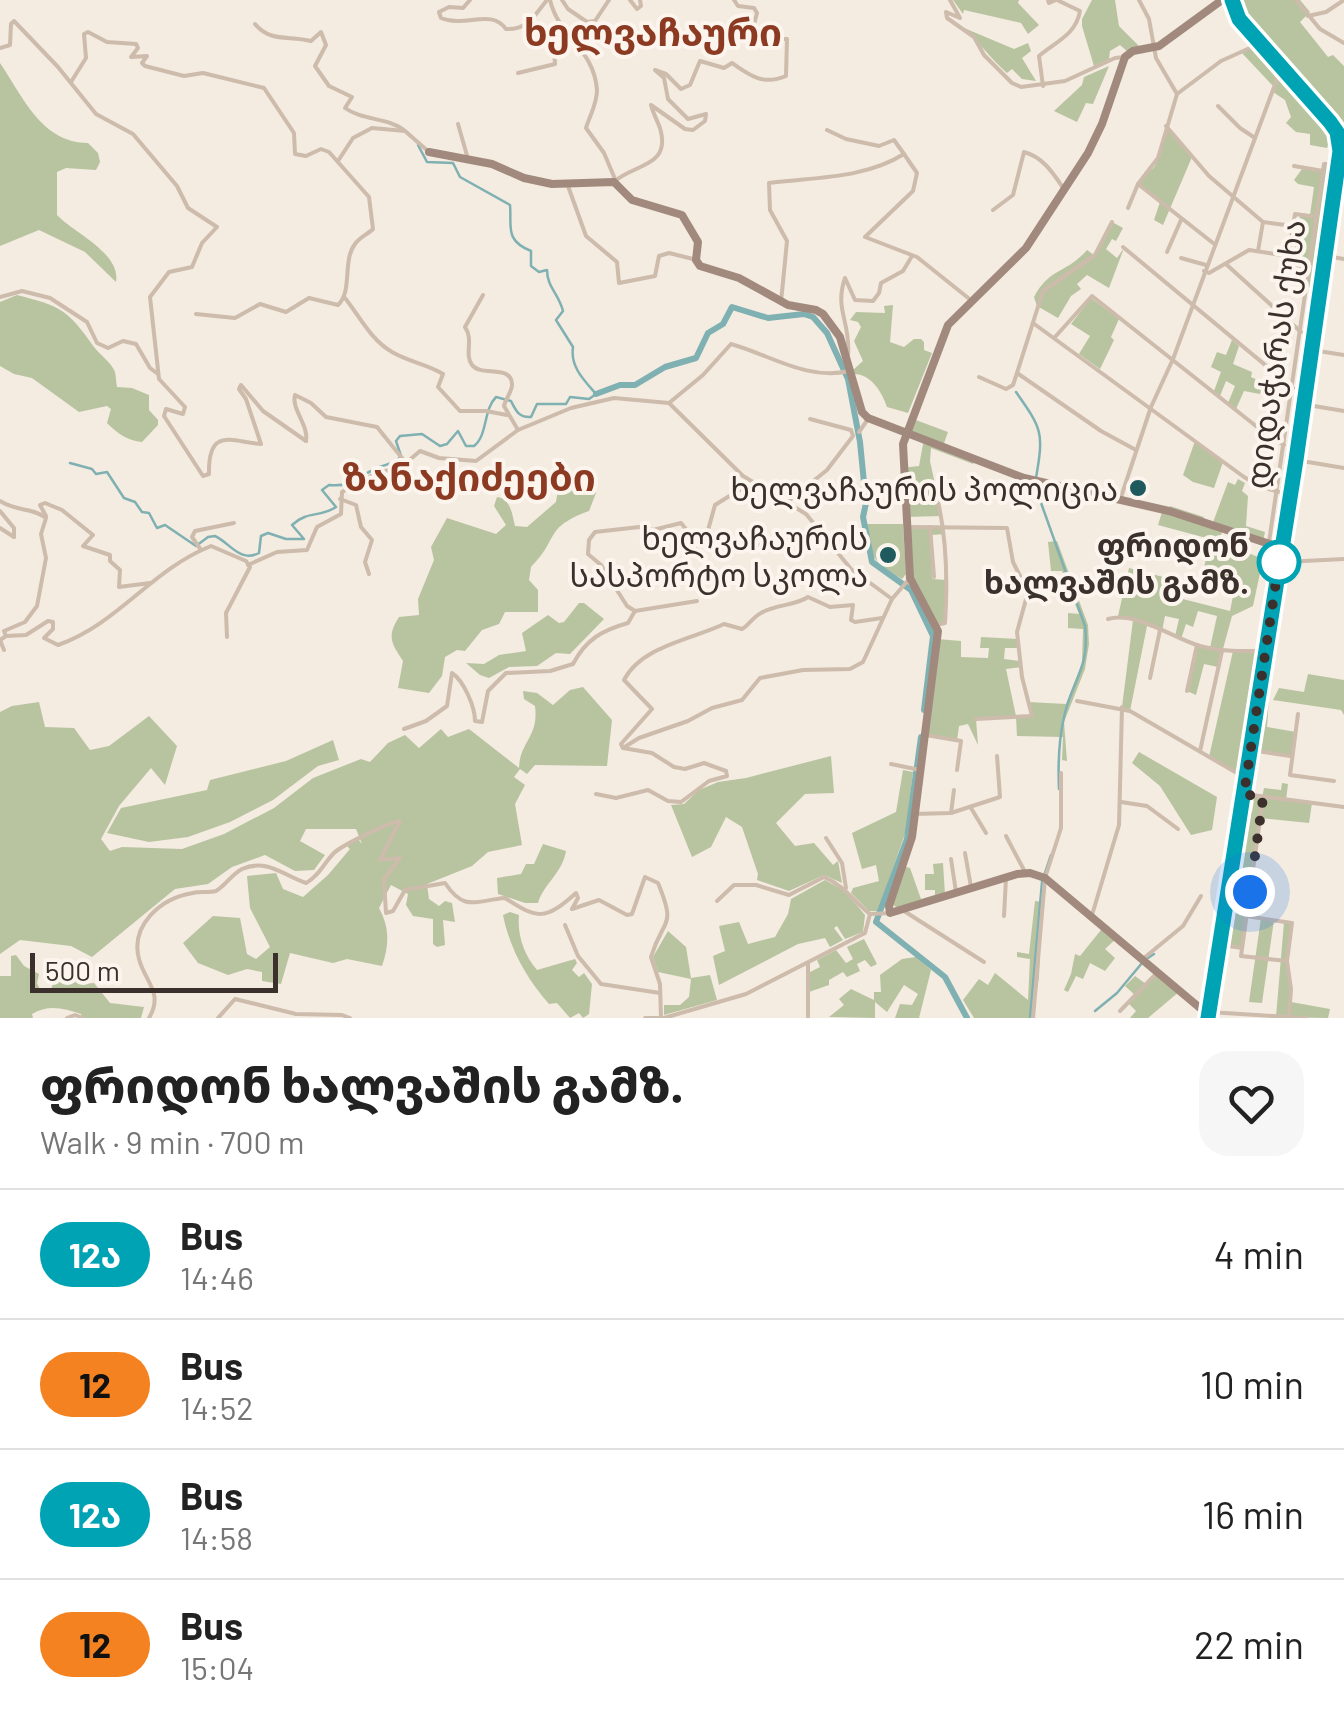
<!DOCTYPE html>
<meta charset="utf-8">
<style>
body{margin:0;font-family:Barlow,"Noto Sans Georgian",sans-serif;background:#f6f6f6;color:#222;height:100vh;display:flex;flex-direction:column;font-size:38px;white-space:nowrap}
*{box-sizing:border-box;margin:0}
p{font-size:32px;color:#767676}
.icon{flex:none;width:55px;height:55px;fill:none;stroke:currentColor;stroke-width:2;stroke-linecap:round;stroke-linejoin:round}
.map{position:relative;height:1018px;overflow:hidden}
.sheet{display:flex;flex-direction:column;background:#fff;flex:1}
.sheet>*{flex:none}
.badge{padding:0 20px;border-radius:32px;font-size:35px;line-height:65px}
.scale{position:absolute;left:30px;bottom:25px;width:248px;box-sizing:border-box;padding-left:10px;border:5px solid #3b302b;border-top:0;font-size:28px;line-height:35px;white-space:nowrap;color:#3b302b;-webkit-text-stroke:8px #fbf5ee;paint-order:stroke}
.you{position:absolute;width:50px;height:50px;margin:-25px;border:8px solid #fff;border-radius:50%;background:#1a73e8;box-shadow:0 0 0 15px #1a73e833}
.map>.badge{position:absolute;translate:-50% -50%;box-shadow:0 0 0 5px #fff}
.round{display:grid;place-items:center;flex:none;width:105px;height:105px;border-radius:30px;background:#f6f6f6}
.head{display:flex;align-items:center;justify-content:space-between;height:170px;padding:0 40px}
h1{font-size:48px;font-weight:800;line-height:75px}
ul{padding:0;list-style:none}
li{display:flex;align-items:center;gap:30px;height:130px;padding:0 40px;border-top:2px solid #e0e0e0}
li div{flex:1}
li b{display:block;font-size:38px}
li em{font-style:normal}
li .badge{min-width:110px;font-weight:700;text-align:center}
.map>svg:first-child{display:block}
.green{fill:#b8c4a0}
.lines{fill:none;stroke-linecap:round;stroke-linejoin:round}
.stream{stroke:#7fb0b2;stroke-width:2.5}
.river{stroke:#7fb0b2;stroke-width:6}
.street{stroke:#cdbbac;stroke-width:4}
.secondary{stroke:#a18a7d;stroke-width:8}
.primary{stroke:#7d675c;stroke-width:9}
.line-casing{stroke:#fff;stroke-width:22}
.line{stroke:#00a3b4;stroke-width:15}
.walk{stroke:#3b302b;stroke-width:10;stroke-dasharray:0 18}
.poi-dot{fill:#1f5a5e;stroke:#fbf5ee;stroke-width:4}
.stop-dot{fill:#fff;stroke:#00a3b4;stroke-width:5}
.labels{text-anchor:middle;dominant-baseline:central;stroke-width:8;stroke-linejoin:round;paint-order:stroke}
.street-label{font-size:32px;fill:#3b302b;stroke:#fbf5ee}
.poi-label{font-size:32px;fill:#3b302b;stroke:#fbf5ee;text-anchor:end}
.stop-label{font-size:32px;font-weight:bold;fill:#3b302b;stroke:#fbf5ee;text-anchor:end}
.quarter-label{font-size:38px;font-weight:bold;fill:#8c3b22;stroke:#fbf5ee}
</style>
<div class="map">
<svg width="1344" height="1018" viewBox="0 0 1344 1018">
<rect width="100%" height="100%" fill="#f4ebe1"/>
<g class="green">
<polygon points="953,0 1019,0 1018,3 1039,25 1028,34 1021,23 964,10 963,14"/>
<polygon points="1092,0 1115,0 1119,26 1139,46 1128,52 1120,45 1110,51 1109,59 1094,66 1082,26 1082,19"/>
<polygon points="1232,0 1300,0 1310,12 1300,22 1328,57 1333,55 1344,66 1344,130 1333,131 1327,148 1310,145 1310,134 1296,132 1286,123 1291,117 1285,100 1273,92 1274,87 1241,52 1260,43 1239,19"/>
<path d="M964,28L1014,49L1028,43L1031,51L1022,58L1036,81L1022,79L1012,69L1007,73C991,59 977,40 964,28Z"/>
<path d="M0,63C23,97 42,143 88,143L98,153L100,162L96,170L66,168L57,172V215C74,233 121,253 116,282L85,252L39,230L0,246Z"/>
<polygon points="1109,66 1093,104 1086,103 1077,122 1054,111 1082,85 1084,77"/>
<polygon points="1166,126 1192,157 1163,225 1154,220 1160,202 1138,184 1155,166"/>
<polygon points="1325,166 1337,169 1319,289 1308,287 1311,265 1293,262 1300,216 1310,215 1314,187 1298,184 1294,180 1302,169 1323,172"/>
<path d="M1112,222L1123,228L1116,241L1112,239L1106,249L1117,258L1124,248L1109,288L1087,275L1077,284L1081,289L1071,296L1058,318L1037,306L1034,297C1050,267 1066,274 1087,250L1094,255Z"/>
<path d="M17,295C61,306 68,310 94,347C100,355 112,363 115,372C116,377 116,382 117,387L132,388L149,395V410L158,420V425L142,442C128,441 117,433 107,423L111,409L107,406L79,412L32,378L14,374L0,366V302Z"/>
<polygon points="1310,297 1317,301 1280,544 1276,543 1274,531"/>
<polygon points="1091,298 1119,319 1111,337 1114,340 1100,369 1079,354 1090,336 1071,324"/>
<path d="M893,305L890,342L904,347L914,339H921L924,342V350L932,353L908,413L887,407C882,392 871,374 854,374L853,370L863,361L854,341L861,327L858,322L850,320L856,312L885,313L884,306Z"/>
<polygon points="1232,340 1239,346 1233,364 1252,372 1251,377 1264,383 1260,394 1244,391 1236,409 1228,403 1235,386 1226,381 1220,396 1214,391 1221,372 1211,367 1217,352 1226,355"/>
<polygon points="913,419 948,432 943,446 976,459 973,464 931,448 930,461 942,516 905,517 902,468 919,466 924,439 907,432"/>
<polygon points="1195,441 1223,462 1214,488 1193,482 1183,475"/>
<path d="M566,477L593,485L596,493L589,511C543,528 560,538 531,567L529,580L538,590V612H505L499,624L482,630L465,651L457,650L445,657L442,676L429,693L398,688L403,661C392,644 386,637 399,617L419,615L418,599L434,560L431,547L447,518L496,534L506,525L494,506L497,497C511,499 512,514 515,526L527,527L556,502L559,483Z"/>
<polygon points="1238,479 1245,483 1242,491 1248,496 1246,526 1265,532 1263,541 1223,529 1219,541 1263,559 1253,606 1232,616 1218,667 1204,664 1196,695 1187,691 1197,645 1210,648 1217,616 1198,611 1193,627 1186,624 1181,639 1175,636 1179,619 1165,616 1162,631 1147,626 1130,711 1122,707 1133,620 1118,616 1129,568 1171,579 1167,595 1230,611 1233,596 1200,587 1210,539 1158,525 1163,509 1169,510 1170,506 1204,517 1202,522 1212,525 1228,482 1235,485"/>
<path d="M867,524H903L906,574L902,579C873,562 869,557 867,524Z"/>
<polygon points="906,527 945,527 945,534 931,535 932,579 947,580 945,623 936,625 910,578"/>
<polygon points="1057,541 1088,625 1089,644 1085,669 1064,722 1067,761 1062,760 1063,737 1017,736 1016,717 976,719 978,745 968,724 959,726 957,741 926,735 937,639 961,641 961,657 988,658 989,648 980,648 981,637 1018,639 1020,648 1005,648 1004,659 1021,661 1022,667 1006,669 1016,716 1032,716 1028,702 1066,704 1082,663 1083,629 1068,628 1068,613 1079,614 1062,571 1051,571 1048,542"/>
<polygon points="579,603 584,603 604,619 570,654 556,653 537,666 509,667 489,678 480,675 466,663 484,664 499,655 526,651 522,633 548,615 559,623 564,622"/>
<polygon points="1233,651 1261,653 1244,773 1240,775 1209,757"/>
<polygon points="1265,670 1271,670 1267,727 1296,732 1292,756 1253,750"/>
<polygon points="1308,674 1344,680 1344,715 1341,710 1273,700 1279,688 1304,692"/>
<path d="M583,687L612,720L607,766L535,765L527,774L520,769L514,777L525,785L515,804L522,845L488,852L472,866L427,884L429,899L439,906L445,901L452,903L455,922L443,920L445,945L437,947L433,944V919L413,916L406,905L408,894L391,885L379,908C390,928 389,946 382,966L347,959L333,963L290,953L281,984L262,981V972L247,969L228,975L198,963L183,943L213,916L240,918L247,954L256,959L270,947L250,908L247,876L276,873L283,889L303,897L328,875L350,849L347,846L358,839L362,844L356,829H306L300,841L325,855L314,870L295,871L265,855L232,867L208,884L175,889L92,957L71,946L20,940L0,954V712L12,706L39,702L45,727L74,728L90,750L109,746L149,716L177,746L165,785L151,768L119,806L101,839L110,851L122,847L182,849L224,834L274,808L313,778L361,759L370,762L388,743L405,735L419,748L441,729L448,737L469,729L519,768C520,741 539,737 535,706L524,699L523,691L537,693L553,705L570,690Z"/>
<polygon points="333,740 339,760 318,766 273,800 230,822 188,837 149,842 107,833 121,808 207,790 210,780 286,761"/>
<polygon points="1139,752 1217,797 1212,830 1191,835 1160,786 1132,763"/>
<polygon points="831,756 834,793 805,794 776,823 795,846 814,843 833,865 838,861 842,883 824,875 789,891 757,880 758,874 742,827 726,817 711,847 692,857 671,805 684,804 699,790 718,782 746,778"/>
<polygon points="903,770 913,772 906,831 878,911 869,911 851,893 853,888 879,881 876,865 862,869 852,833 896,812"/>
<polygon points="1282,783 1288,784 1286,800 1312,803 1309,823 1260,818 1242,948 1223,945 1242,821 1246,812 1252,812 1254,801 1245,801 1246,795 1262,798 1264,788 1281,790"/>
<path d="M543,844L566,851C562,874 544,883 538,903H525L498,894L497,878L521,874L526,864H534Z"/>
<polygon points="943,863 945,895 900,909 891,904 900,865 910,868 921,899 935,895 935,890 925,890 925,874 934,874 933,864"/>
<polygon points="825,880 845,891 865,915 863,932 845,939 837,926 834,928 843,940 830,947 825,938 798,944 719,985 713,956 725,951 719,926 739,922 748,944 775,937 788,914 791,899"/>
<polygon points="1035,901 1042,902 1039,977 1033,1018 974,1018 963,1000 979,979 988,985 995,973 1028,1000 1030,959 1017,957 1017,952 1029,954"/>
<path d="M510,912L519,915C517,935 524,955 537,970L575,959L577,963L572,970L579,977L584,973L592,984L589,1014L583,1018L579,1013L570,1018L557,1003L549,1004C526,978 510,949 503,915Z"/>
<polygon points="1261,918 1274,920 1262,1003 1249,1002"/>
<polygon points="1284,922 1292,923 1287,961 1291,1002 1330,1009 1328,1018 1276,1017"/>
<polygon points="1105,925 1118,937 1105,949 1115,958 1105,971 1090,963 1083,979 1076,976 1068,992 1064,990 1071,974 1075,954 1080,956"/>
<polygon points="668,931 686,947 691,978 710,975 717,1000 664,1015 664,1005 680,1005 689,997 691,979 658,972 653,957"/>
<polygon points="864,939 877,964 871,967 865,960 857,964 860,971 847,977 843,972 829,980 829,985 809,992 810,972 820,967 817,960 836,950 846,963 853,959 847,947"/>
<path d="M16,955L24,966L39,974L37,983L41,992L51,989L58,971L70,965L74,976L84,984L94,983L110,1003L144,1007L141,1018H82L81,1014C64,1008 48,1004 32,1014L33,1018H0V976H11V956Z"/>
<polygon points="916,957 931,970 919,1018 895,1018 900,1004 912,1005 918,994 904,985 887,1012 875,1002 875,1018 829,1017 844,1005 839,999 851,989 874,1000 874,992 881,992 880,975 902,959"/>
<polygon points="1159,971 1180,991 1148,1018 1130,1018 1136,1011 1128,1003 1135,995 1125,986 1135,976 1146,984"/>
</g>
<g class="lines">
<g class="stream">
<path d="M1016,392C1042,429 1044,432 1036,478"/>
<path d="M70,463L92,469L96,474L107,472L124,498L135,502L142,512L149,513L157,528L165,525L196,546L208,537L215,536C230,543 240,563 259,553L261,536L268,533L286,539H304L292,525C308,510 320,518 336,507L322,490L329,485C355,487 356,477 377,468C388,463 393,465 401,456L396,441L400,436L422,434L440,446L447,444L458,431L466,446H474C488,435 483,410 496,397L511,401C516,411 519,418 531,417L537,404H566L570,397L589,399L596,394C584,380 570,367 573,347L556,320L563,311C559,294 547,287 547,270L539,272L531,266V251C504,240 512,226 510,205L460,177L453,163L427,162L418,145"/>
<path d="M1035,486L1085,626C1090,669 1072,680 1064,717C1059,739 1058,767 1059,789"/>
<polyline points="1148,958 1154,954"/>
<polyline points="1095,1011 1117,993 1142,963"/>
<polyline points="1030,1018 1042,882 1051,855"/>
</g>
<g class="river">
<polyline points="596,394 620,385 635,385 665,367 696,358 708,333 723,324 732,307 768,318 804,314 813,317 827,333 848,379 860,442 866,503 863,517 872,562 911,590 933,636 924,710"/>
<polyline points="921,737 907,839 876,922 945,977 967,1018"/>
</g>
<g class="street">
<path d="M470,0L463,8L449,7L439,12L441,18C465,28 491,8 506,29C528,30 534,16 547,0"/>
<path d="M550,0C559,38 594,48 597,90C597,104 590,115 586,128L604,153L615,179"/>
<polyline points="562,0 568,9 587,22 595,21 609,0"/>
<polyline points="630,0 637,9 641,6 640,0"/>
<polyline points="950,0 960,18 946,12 947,18 974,37 984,55 1012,83 1021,87 1065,81 1115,58 1125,57"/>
<polyline points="1048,0 1049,3 1056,0"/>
<polyline points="1139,0 1149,19 1156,58 1177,94"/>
<polyline points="1296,0 1320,29 1344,43"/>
<polyline points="1308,16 1326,12 1344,0"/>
<path d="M255,24C271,43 289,35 311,41L321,32L326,45L315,66L329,86L352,97L345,108C363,121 388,117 405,131"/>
<path d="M0,48L10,45L11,24L14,21L58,67L96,114L133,134L177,186L188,208L217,227L202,243L192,267L169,272L150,297L159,379L185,407L183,414L166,409L164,416L203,476L209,474C208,426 232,442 261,444L246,399L239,389L241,385L263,411L306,441"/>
<polyline points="518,73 555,64 553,31 557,23"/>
<path d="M71,82L86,58L84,34L88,32L107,42L136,44L138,48L131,57L147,56L142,63L145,66L184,76L203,73L264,88L294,133L295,154L306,156L321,149L329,152L369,197L373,229C368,234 360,237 355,244C342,261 353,291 338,305L309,298L286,312L260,304L235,318L196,314"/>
<path d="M1043,86L1039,56C1055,42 1076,35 1080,11L1057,0"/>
<polyline points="1218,106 1240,128 1255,138"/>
<polyline points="458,124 468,159"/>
<polyline points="1166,126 1209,176 1263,222 1293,226"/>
<polyline points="904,154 917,173 913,191 865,237 917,257 972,301"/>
<polyline points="338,161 353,138 372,128 405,131 429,152"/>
<polyline points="1294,166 1323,171 1324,164 1338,165"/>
<path d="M614,182C632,164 672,168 660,128C657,120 653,113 651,105L685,129L693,130L705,121L706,114L688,119L668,99L664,78L655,70L666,74L681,89L690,85L700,61L724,68L732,63C749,75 763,86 786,76L787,39H782L775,47L762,44L753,28L757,13L754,8L738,6L734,0"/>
<polyline points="1138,184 1213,243"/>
<polyline points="568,186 586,236 617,262 619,283 655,276 659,256 669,253 693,259"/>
<polyline points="1128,208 1138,184 1158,158 1177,94 1221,61 1261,43"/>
<path d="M993,210L1013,195L1024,152C1043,157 1053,173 1064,189"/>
<polyline points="1112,222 1095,255 1043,291 1017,373 1101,431 1136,450"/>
<polyline points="1123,247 1293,388"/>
<polyline points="1258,251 1263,222"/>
<polyline points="1167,252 1181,220"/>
<polyline points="1288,256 1295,214 1317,217"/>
<polyline points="1326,256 1344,259"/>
<polyline points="1181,258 1206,265"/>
<polyline points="1227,265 1301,332"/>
<polyline points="1204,271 1209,273 1249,250 1288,256 1292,264 1310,268"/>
<path d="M483,295L465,327C474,340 464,354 472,365C481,377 511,364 512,384C513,390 505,400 504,406L518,430"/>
<polyline points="0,297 22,291 50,298 87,322 97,343 108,348 123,341 136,344 150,368 158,374"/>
<path d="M345,298C360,317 371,340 392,352C409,362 427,364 443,374L438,387L460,411H486L507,415"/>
<path d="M781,302L787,241L770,210L769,183C815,177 864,179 904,154L894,140L879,146L846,139L827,130"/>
<polyline points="1033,323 1244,477 1261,487 1290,495"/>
<polyline points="1055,337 1092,296 1266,434 1284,445"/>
<polyline points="1312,350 1344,355"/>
<path d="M848,355C851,322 834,310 845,278L855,300L873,301L879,293L881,283L903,271L912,256"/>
<polyline points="979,377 1006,389 1013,385 1017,373"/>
<path d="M669,403L703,375L731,344C770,355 808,381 849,371"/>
<polyline points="1308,405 1344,411"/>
<polyline points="859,432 868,419"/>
<path d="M306,441C309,425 291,409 295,395L311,403L326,417L377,427L406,463"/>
<polyline points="1296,460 1344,468"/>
<path d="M936,493C947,536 948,578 945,623L936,625"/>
<polyline points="1121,497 1151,407 1173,359 1280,71"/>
<polyline points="340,499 356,505 361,527 372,540 365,562 369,574"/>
<path d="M0,501C17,512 32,507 46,518L41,534L46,558L37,606L25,622L4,631L6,636L0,640"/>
<polyline points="786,503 827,470 853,436 851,430 810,419"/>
<polyline points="0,511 14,528 14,537"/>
<polyline points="46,516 40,505 45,503 62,510 93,535 83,546 110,555 110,561 120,570 119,587 150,583"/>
<polyline points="911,527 1007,528 1013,562 1028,592 1017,632 1022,677 1032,716 976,719"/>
<polyline points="930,527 934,577"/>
<polyline points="0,528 14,537"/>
<polyline points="1269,542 1323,171"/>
<polyline points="746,549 808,531 828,540"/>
<polyline points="201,550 192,537 195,531 234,523"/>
<polyline points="1284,562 1344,559"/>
<polyline points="248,565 277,552 307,550 317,527 341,514 342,492 378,472 399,469 420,451 439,458 476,461 518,430 571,408 614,398 669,403 743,476 806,514 851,569 892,599"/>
<polyline points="635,611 627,606 601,565 588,554 589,540 595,532 639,527 653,530 681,523 689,533 691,547 696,549 705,541 715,505 739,490 759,486"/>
<path d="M1108,619C1137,611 1172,638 1200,646C1221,652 1242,651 1264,651"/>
<path d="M6,636L26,635L48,621L53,622V629L44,638L58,645C118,624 151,570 211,546L246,561L250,567L226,613L227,637"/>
<polyline points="0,640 4,650"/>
<polyline points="1150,678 1160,630"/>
<polyline points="1187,691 1197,645"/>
<polyline points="1077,701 1130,711 1242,776"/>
<polyline points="1298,714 1290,775 1334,781"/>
<path d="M404,729L426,721L447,706L452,673C464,681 475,707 475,721L482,722L488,691L506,673L550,671L573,664C586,639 603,630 628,623L635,611L697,601"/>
<polyline points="926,735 961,741 957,770"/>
<polyline points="623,748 639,738 688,721 712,708 742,700 760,678 803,670 850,669 863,662 892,599 910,578"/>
<polyline points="1251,750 1290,756"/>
<polyline points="1200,751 1222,651"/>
<polyline points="891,764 920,770"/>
<path d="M596,794L616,798L648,790L668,801L681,802L709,781L727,776L726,771L704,763L685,769L674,767L652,753L623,748L621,744L652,709L624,680C641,646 693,639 724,624L742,629C749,625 753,617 761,613C776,604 795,606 808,597L830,607L853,605L851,620L855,622L882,618"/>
<polyline points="1244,794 1344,807"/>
<polyline points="1263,798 1241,956 1287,961"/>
<polyline points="1121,802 1147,806 1178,829"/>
<polyline points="971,808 986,833"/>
<polyline points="951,813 954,790"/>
<polyline points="914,814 951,813 1000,797 997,756"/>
<polyline points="1006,836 1025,872"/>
<polyline points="826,838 842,863 846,888"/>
<polyline points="965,853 971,887"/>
<polyline points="951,859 956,892"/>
<path d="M380,860L400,858L384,879L386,913L393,911L405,890L445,883C465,913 477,900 505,898C537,919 545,921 576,893L578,898L572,909"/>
<polyline points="1227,898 1247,902"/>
<path d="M717,901L734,885H756L789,895L824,877C845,886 853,901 870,914"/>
<path d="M572,909L599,900L627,915L632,914L645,877L658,883C677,929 663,917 651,957L660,984L661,1018"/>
<polyline points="904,911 984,962"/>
<polyline points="1092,915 1119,825 1122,707"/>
<polyline points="1004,916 1006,878"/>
<polyline points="1246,916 1292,923 1287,961 1291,989 1289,1017"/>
<polyline points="565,925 578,956 601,984 660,993"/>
<polyline points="1222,945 1242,948"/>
<polyline points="1144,958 1183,926 1201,896"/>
<polyline points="808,963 808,1018"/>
<polyline points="1120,1011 1155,975"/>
<polyline points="1209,1012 1306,1018"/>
<polyline points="67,1018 75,1015 83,1018"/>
<path d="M149,1018C164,993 145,982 139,959C130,925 161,898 193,893C200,891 208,893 216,891C225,886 232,874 242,869C268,858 284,876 306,883C320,875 323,864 334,853C342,845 390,822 400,821L380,860"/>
<polyline points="218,1018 235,999 296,1014 342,1015 350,1018"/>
<polyline points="645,1018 658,1018"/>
<polyline points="664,1018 746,994 865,933 870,914 890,913"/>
<polyline points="1033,1018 1045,878 1061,828 1061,773"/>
</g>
<g class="secondary">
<polyline points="429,152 492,164 524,178 552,184 614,182 632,200 682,215 698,242 696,260 700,266 739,278 788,305 816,310 823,314 840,337 862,412 868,418 1024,478 1169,511 1282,548"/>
<polyline points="1209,1012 1200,1008 1045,878 1030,873 1017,874 890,913 889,906 912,837 938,631 910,578 903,444 948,325 1026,248 1088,153 1102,124 1125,57 1133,51 1159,46 1222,0"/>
</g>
<polyline class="primary" points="1208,1018 1296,460 1340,151 1337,132 1331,122 1239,19 1232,0"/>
</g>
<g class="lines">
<defs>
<polyline id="line" points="1208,1018 1296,460 1340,151 1337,132 1330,122 1239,19 1232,0"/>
</defs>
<use href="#line" class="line-casing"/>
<use href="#line" class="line"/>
<polyline class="walk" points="1250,892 1263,798 1244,794 1279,562"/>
</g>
<g class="poi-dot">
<circle cx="1138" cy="488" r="10"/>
<circle cx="888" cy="555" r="10"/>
</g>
<circle class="stop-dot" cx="1279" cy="562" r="20"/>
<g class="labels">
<g class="street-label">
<text transform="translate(1274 354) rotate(-82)">დიდაჭარას ქუხა</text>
</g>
<g class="poi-label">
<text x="1118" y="488">ხელვაჩაურის პოლიცია</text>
<text x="868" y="537">ხელვაჩაურის<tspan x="868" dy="37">სასპორტო სკოლა</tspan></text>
</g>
<g class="stop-label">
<text x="1249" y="544">ფრიდონ<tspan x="1249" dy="37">ხალვაშის გამზ.</tspan></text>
</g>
<g class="quarter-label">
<text x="653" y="31">ხელვაჩაური</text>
<text x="469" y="476">ზანაქიძეები</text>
</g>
</g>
</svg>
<div class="scale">500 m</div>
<div class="you" style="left:1250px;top:892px"></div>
</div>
<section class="sheet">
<div class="head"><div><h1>ფრიდონ ხალვაშის გამზ.</h1><p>Walk · 9 min · 700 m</p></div><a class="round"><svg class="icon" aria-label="heart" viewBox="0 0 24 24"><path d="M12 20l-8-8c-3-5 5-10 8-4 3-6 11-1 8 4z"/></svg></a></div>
<ul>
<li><span class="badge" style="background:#00a3b4;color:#fff">12ა</span><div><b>Bus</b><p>14:46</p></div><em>4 min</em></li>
<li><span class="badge" style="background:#f58220;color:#111">12</span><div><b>Bus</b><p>14:52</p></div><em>10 min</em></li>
<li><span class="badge" style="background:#00a3b4;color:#fff">12ა</span><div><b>Bus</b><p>14:58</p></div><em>16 min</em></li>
<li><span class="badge" style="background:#f58220;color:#111">12</span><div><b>Bus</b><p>15:04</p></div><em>22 min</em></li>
</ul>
</section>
